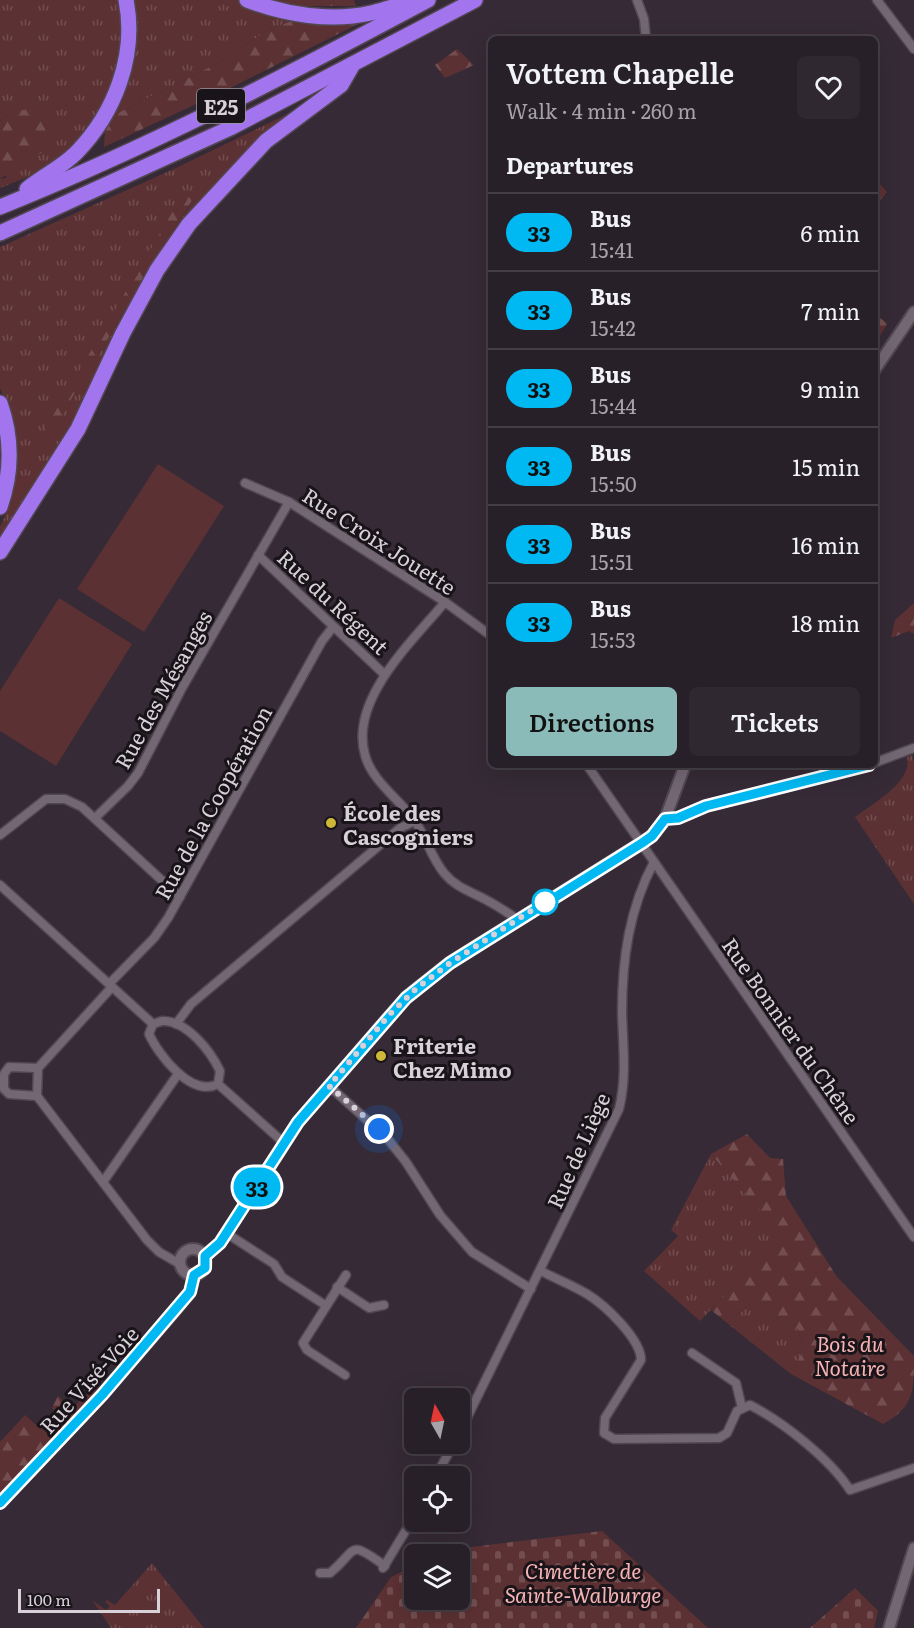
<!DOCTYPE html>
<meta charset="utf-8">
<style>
body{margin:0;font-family:Literata,serif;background:#302830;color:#f1f3f6;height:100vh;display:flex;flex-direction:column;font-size:22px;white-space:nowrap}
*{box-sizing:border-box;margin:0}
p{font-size:20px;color:#a5a3a8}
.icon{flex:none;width:33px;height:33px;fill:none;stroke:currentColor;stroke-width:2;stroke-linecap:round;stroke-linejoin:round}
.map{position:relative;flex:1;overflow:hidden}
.drawer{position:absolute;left:488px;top:36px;width:390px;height:732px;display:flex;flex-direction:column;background:#282028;border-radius:9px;box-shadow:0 6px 24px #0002,0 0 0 2px #443e45}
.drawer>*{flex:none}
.badge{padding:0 12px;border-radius:20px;font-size:21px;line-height:39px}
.needle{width:39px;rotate:351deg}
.tools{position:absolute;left:404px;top:1388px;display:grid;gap:12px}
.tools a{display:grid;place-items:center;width:66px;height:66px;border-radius:9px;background:#282028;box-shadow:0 6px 24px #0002,0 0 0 2px #443e45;font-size:30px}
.scale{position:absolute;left:18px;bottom:15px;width:142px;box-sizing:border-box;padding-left:6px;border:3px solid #d8d1d8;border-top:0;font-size:16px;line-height:21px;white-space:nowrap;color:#d8d1d8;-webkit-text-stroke:4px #191419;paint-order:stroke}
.you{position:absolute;width:30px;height:30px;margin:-15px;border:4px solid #fff;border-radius:50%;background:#1a73e8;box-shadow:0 0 0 9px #1a73e833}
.map>.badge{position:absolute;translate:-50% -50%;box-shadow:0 0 0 3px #fff}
h2{padding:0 18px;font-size:22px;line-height:54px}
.round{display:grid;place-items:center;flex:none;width:63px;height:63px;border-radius:9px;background:#302830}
.summary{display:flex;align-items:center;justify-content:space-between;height:102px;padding:0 18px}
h1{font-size:28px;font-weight:600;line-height:45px}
.action{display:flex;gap:12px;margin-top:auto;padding:12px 18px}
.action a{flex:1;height:69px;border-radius:9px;background:#8bbbb9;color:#111;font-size:24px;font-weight:600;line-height:69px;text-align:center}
.action a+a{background:#302830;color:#f1f3f6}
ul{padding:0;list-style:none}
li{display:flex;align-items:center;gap:18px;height:78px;padding:0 18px;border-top:2px solid #443e45}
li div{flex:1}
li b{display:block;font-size:22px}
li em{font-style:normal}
li .badge{min-width:66px;font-weight:700;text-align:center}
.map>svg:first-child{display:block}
.grass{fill:url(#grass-tufts);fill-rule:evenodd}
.forest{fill:url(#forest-firs)}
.cemetery{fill:url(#cemetery-stones)}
.pitch{fill:#5c3133}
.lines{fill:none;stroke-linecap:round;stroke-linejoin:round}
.minor-casing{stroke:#514751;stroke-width:11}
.tertiary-casing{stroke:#514751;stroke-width:14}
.motorway-casing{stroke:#514751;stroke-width:18}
.minor{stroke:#746774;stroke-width:8}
.tertiary{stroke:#746774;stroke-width:10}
.motorway{stroke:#a274ee;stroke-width:15}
.line-casing{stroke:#fff;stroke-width:14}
.line{stroke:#00b9f2;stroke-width:9}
.walk{stroke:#d8d1d8;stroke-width:6;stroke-dasharray:0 10.8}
.poi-dot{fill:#cfb837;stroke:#191419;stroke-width:2}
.stop-dot{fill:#fff;stroke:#00b9f2;stroke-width:3}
.labels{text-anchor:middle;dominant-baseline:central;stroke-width:6;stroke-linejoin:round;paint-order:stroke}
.shield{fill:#191419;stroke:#9f989f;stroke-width:1.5}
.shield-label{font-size:20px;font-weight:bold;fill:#d8d1d8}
.street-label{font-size:21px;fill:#d8d1d8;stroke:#191419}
.poi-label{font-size:21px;font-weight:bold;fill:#d8d1d8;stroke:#191419;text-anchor:start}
.park-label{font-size:21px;font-style:italic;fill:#f5b3b3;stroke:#191419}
</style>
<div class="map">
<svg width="914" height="1628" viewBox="0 0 914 1628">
<defs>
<pattern id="grass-tufts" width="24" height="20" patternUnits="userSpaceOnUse" patternTransform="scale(1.5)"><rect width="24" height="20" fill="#5c3133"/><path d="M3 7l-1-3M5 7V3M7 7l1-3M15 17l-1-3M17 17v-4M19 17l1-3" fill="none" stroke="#734e50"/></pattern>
<pattern id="forest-firs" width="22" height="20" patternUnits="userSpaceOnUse" patternTransform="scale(1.5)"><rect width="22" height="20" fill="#5c3133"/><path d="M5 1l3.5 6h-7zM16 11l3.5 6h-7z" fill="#734e50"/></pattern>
<pattern id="cemetery-stones" width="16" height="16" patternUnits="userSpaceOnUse" patternTransform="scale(1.5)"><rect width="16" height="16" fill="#5c3133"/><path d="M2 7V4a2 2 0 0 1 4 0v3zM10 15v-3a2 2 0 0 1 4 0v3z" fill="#734e50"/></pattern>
</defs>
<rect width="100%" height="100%" fill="#352a35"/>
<g class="grass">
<path d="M0,0H119C121,18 123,37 120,55C112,96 86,143 50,165C35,175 17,181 0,188V179L6,178L17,109L0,121Z"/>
<polygon points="133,0 238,0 264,11 297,19 268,30 222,61 112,116"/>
<polygon points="274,0 354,0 356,6 298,6"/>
<path d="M302,107L169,247L76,425L0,540V527L12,500L17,451L13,421L0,388V247L176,168ZM183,195L193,200L51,431H45Z"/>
<path d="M912,755L914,762V904L855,817C872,804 913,782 907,757Z"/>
<polygon points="711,1154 783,1235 700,1321 644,1271 678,1236 671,1230"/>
<polygon points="749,1305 798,1329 803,1350 791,1374 727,1323"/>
<polygon points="152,1563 204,1628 111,1628 92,1600 106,1610 110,1606 105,1602 107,1600 115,1605"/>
</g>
<g class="forest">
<polygon points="297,19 362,22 226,90 104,147 105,129 112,116 222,61 268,30"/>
<polygon points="457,49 474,65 445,78 435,65"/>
<polygon points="17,109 48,114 51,138 41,153 0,179 0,121"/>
<polygon points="875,179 887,192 875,206 874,180"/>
<polygon points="183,194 193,199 51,432 44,431"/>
<polygon points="874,312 887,324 875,344 874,344"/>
<polygon points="914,603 914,634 909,631 891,638 895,620"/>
<path d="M747,1134L770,1158L783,1159L786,1196L837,1277L914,1356C914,1392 914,1407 883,1424L791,1374L803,1350L798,1329L749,1305L727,1323L711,1310L782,1235L711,1154Z"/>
<polygon points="104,1374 98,1389 0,1494 0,1442 25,1415 36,1425 43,1418 50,1424 59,1415 52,1408 58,1396 72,1409"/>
</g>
<g class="cemetery">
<polygon points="602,1531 708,1628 356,1628 391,1577 414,1566 414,1599 459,1599 459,1554 438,1554 448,1550"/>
<polygon points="855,1588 878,1611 874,1628 810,1628"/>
</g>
<g class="pitch">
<polygon points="158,464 224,506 144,632 77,589"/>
<polygon points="59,598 132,644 56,766 0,731 0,691"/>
</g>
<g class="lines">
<defs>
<g id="minor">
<polyline points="637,0 644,19 646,39"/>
<polyline points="877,0 914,49"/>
<polyline points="245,483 289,502 445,602 490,635"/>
<polyline points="258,555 384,674"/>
<path d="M445,602C413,641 349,699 365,755C371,779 397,798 412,817C425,833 430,856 444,873C457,889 473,892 490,902C499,907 508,913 517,919"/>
<polyline points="874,763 914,748"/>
<polyline points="587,765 914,1237"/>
<polyline points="95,818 128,786 138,773 182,688 289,502"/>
<polyline points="665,819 678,818 706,806 869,765"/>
<polyline points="0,835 46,799 65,799 82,807 180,897"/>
<polyline points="0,885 153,1024"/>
<polyline points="109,984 154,938 168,918 322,641 333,627"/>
<polyline points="112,987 38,1068 37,1096 147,1240 159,1252 180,1264"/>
<path d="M162,1021C186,1020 210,1050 220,1071L218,1084C191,1098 158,1054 149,1034L153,1024Z"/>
<polyline points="176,1024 191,1004 400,828 415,821"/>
<polyline points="218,1084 284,1143"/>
<polyline points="329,1086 387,1138 406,1162 440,1215 472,1252 531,1289"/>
<polyline points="37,1096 9,1094 4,1089 4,1074 9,1067 38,1068"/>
<polyline points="103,1182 178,1074"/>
<polyline points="226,1233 274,1264 282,1277 325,1305"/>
<path d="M541,1271C556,1279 572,1285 587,1294C605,1305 641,1339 641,1360L605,1418L604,1433L614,1439L719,1438L727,1433L737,1411L750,1405C783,1422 830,1459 850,1490L914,1468"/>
<polyline points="337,1287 369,1308 384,1305"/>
<polyline points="692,1353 736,1383 742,1408"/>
<polyline points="345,1375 307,1350 303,1343 346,1275"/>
<path d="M459,1434L619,1109C627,1077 623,1046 622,1013C622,960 629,909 654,862"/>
<polyline points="436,1476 454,1443"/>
<polyline points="383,1568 414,1517"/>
<path d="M320,1573H330C358,1550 347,1538 385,1566"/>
</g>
<g id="tertiary">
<polyline points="874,371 914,312"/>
<circle cx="193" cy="1262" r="13"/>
<polyline points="205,1256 220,1243 298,1122 406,997 449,963 652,836 665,819 685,765"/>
<polyline points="0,1503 102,1395 173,1313 190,1292 194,1275"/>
<polyline points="889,1628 914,1548"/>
</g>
<g id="motorway">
<path d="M247,0C286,15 331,22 371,13C385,10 398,4 412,3"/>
<path d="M27,189C43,176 62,167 76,153C115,113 137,55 126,0"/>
<path d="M0,207C147,148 288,75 428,0"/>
<polyline points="0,233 230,128 475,0"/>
<path d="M0,403C12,437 12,473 0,507"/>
<polyline points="0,552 78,429 123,333 157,270 189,224 266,141 341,85 352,66"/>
</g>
</defs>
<use href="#minor" class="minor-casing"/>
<use href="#tertiary" class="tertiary-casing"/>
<use href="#motorway" class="motorway-casing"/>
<use href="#minor" class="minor"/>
<use href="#tertiary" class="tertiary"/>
<use href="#motorway" class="motorway"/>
</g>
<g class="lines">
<defs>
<polyline id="line" points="0,1503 102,1395 190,1292 194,1275 205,1268 205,1256 220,1243 298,1122 406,998 450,963 642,843 652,836 665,819 678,818 706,806 869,765"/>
</defs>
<use href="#line" class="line-casing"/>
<use href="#line" class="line"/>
<polyline class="walk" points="379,1129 329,1086 389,1015 417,988 450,963 554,896 545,902"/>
</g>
<g class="poi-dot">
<circle cx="331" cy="823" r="6"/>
<circle cx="381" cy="1056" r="6"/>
</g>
<circle class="stop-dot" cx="545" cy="902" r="12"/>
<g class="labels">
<rect class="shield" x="197" y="89" width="48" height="34" rx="4.5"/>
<g class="shield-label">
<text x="221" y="106">E25</text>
</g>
<g class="street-label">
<text transform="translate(380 540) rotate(33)">Rue Croix Jouette</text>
<text transform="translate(334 601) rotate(43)">Rue du Régent</text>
<text transform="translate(162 689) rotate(-61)">Rue des Mésanges</text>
<text transform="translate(212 802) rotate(-61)">Rue de la Coopération</text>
<text transform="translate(792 1030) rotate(55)">Rue Bonnier du Chêne</text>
<text transform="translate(577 1150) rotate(-66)">Rue de Liège</text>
<text transform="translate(88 1379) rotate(-48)">Rue Visé-Voie</text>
</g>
<g class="poi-label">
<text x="343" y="811">École des<tspan x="343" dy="24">Cascogniers</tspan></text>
<text x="393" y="1044">Friterie<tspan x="393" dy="24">Chez Mimo</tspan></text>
</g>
<g class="park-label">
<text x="850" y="1342">Bois du<tspan x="850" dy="24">Notaire</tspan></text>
<text x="583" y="1569">Cimetière de<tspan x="583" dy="24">Sainte-Walburge</tspan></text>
</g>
</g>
</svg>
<div class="tools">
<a><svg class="needle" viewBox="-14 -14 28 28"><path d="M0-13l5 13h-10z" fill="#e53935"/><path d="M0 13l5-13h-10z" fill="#a5a3a8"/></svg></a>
<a><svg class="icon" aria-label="locate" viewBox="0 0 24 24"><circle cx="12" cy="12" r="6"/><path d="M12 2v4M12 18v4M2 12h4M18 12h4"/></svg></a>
<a><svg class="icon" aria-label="layers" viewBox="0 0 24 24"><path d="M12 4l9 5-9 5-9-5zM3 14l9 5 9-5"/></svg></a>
</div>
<div class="scale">100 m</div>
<div class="you" style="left:379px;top:1129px"></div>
<b class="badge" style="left:257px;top:1187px;background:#00b9f2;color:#111">33</b>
<section class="drawer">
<div class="summary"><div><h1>Vottem Chapelle</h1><p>Walk · 4 min · 260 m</p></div><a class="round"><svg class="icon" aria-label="heart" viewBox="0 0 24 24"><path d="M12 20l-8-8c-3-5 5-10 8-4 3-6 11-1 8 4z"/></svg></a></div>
<h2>Departures</h2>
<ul>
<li><span class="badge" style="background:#00b9f2;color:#111">33</span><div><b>Bus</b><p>15:41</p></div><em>6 min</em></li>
<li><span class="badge" style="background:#00b9f2;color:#111">33</span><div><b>Bus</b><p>15:42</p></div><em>7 min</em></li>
<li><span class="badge" style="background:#00b9f2;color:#111">33</span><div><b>Bus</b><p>15:44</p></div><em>9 min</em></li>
<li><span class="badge" style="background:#00b9f2;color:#111">33</span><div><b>Bus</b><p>15:50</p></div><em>15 min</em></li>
<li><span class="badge" style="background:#00b9f2;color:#111">33</span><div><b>Bus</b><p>15:51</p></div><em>16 min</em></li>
<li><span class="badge" style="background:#00b9f2;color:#111">33</span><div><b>Bus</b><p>15:53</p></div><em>18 min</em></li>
</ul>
<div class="action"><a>Directions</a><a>Tickets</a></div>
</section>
</div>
